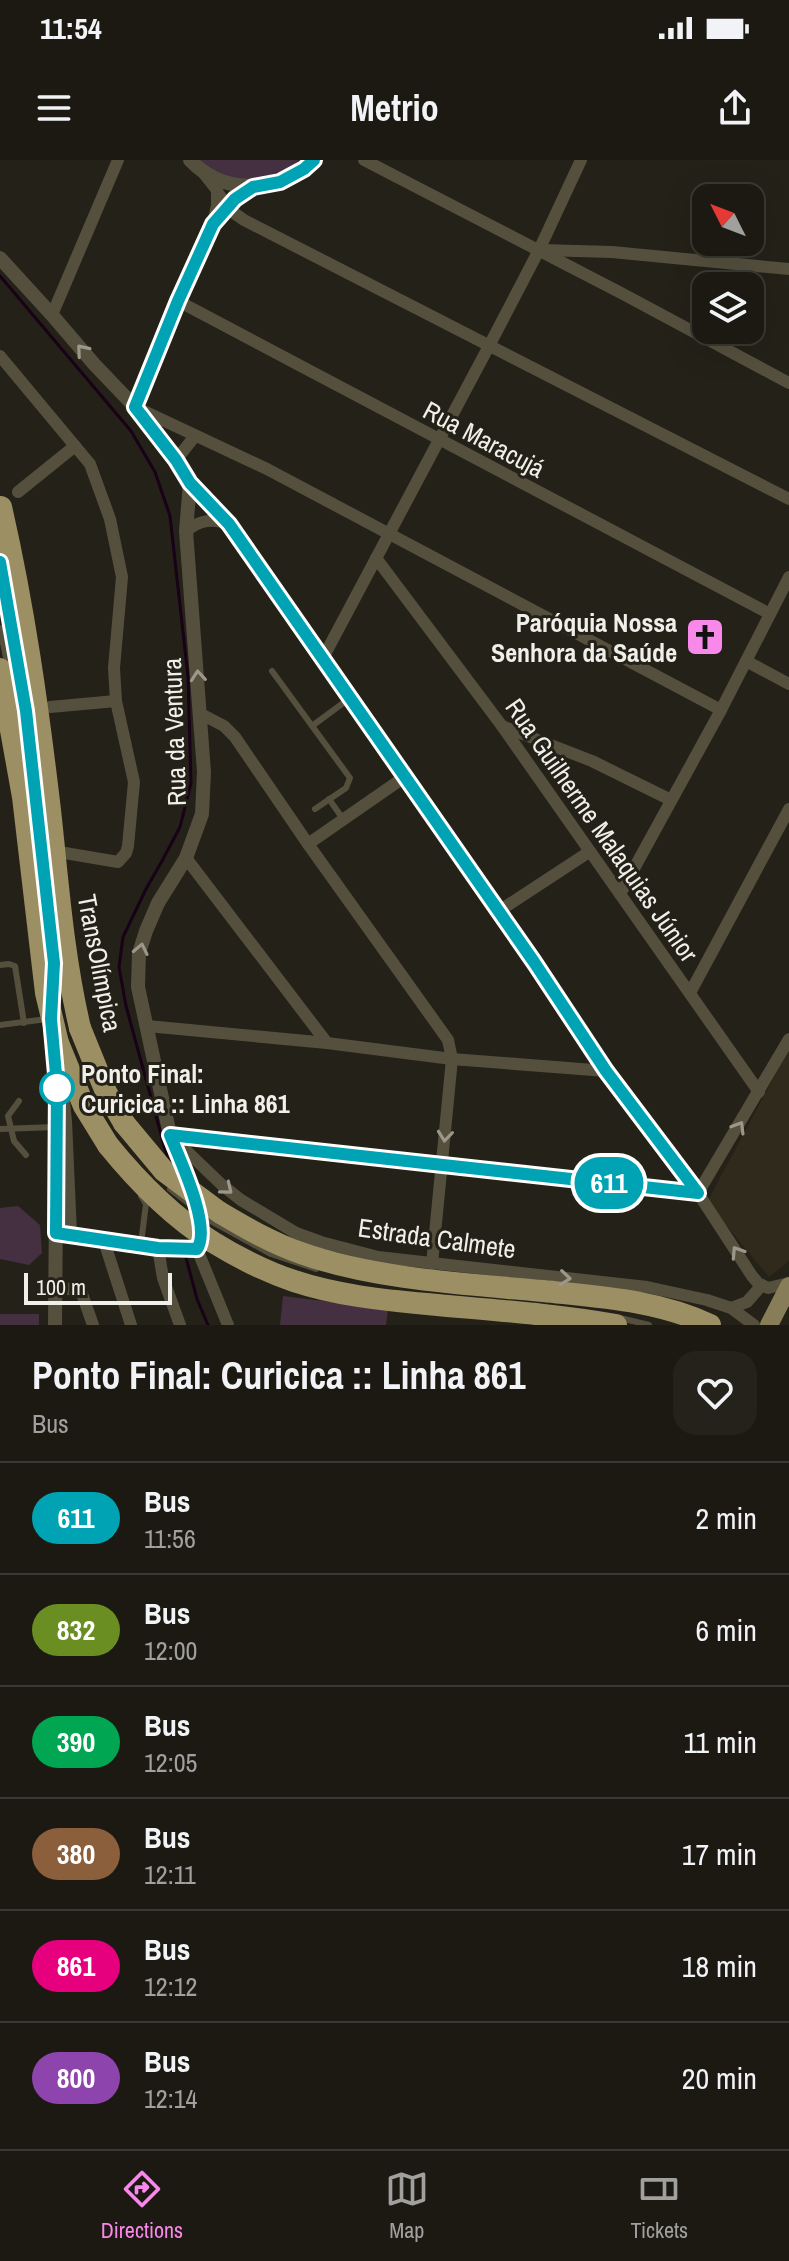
<!DOCTYPE html>
<meta charset="utf-8">
<style>
body{margin:0;font-family:"Archivo Narrow",sans-serif;background:#24221b;color:#f1f3f6;height:100vh;display:flex;flex-direction:column;font-size:30px;white-space:nowrap}
*{box-sizing:border-box;margin:0}
p{font-size:26px;color:#a0a09f}
.icon{flex:none;width:44px;height:44px;fill:none;stroke:currentColor;stroke-width:2;stroke-linecap:round;stroke-linejoin:round}
.map{position:relative;height:1165px;overflow:hidden}
.side{display:flex;flex-direction:column;background:#1b1912;flex:1}
.side>*{flex:none}
.badge{padding:0 16px;border-radius:26px;font-size:28px;line-height:52px}
.needle{width:52px;rotate:312deg}
.buttons{position:absolute;left:692px;top:24px;display:grid;gap:16px}
.buttons a{display:grid;place-items:center;width:72px;height:72px;border-radius:16px;background:#1b1912;box-shadow:0 8px 32px #0002,0 0 0 2px #393832;font-size:40px}
.scale{position:absolute;left:24px;bottom:20px;width:148px;box-sizing:border-box;padding-left:8px;border:4px solid #f1efe9;border-top:0;font-size:22px;line-height:28px;white-space:nowrap;color:#f1efe9;-webkit-text-stroke:6px #242118;paint-order:stroke}
.map>.badge{position:absolute;translate:-50% -50%;box-shadow:0 0 0 4px #fff}
.round{display:grid;place-items:center;flex:none;width:84px;height:84px;border-radius:24px;background:#24221b}
.summary{display:flex;align-items:center;justify-content:space-between;height:136px;padding:0 32px}
h1{font-size:38px;font-weight:700;line-height:60px}
ul{padding:0;list-style:none}
li{display:flex;align-items:center;gap:24px;height:112px;padding:0 32px;border-top:2px solid #393832}
li div{flex:1}
li b{display:block;font-size:30px}
li em{font-style:normal}
li .badge{min-width:88px;font-weight:700;text-align:center}
.status{display:flex;justify-content:space-between;align-items:center;height:56px;padding:0 40px;background:#1b1912;direction:ltr}
.status svg{height:22px;fill:currentColor}
header{display:flex;justify-content:space-between;align-items:center;height:104px;padding:0 32px;background:#1b1912;font-size:36px;font-weight:700}
.tabs{display:flex;justify-content:space-around;align-items:center;height:112px;border-top:2px solid #393832;background:#1b1912;font-size:22px;color:#a0a09f}
.tabs a{display:grid;justify-items:center;gap:4px}
.tabs .selected{color:#f888ea}
.map>svg:first-child{display:block}
.built{fill:#2f2a1b}
.green{fill:#443040}
.lines{fill:none;stroke-linecap:round;stroke-linejoin:round}
.stream{stroke:#190117;stroke-width:3}
.service{stroke:#55503e;stroke-width:6}
.minor{stroke:#55503e;stroke-width:12}
.tertiary{stroke:#55503e;stroke-width:14}
.primary{stroke:#887d59;stroke-width:18}
.motorway{stroke:#9c8f63;stroke-width:22}
.service-bridge{stroke:#55503e;stroke-width:6}
.motorway-bridge{stroke:#9c8f63;stroke-width:22}
.oneway{stroke:#9b988b}
.line-casing{stroke:#fff;stroke-width:18}
.line{stroke:#00a3b4;stroke-width:12}
.stop-dot{fill:#fff;stroke:#00a3b4;stroke-width:4}
.labels{text-anchor:middle;dominant-baseline:central;stroke-width:6;stroke-linejoin:round;paint-order:stroke}
.street-label{font-size:26px;fill:#f1efe9;stroke:#242118}
.poi-label{font-size:26px;font-weight:bold;fill:#f1efe9;stroke:#242118;text-anchor:end}
.stop-label{font-size:26px;font-weight:bold;fill:#f1efe9;stroke:#242118;text-anchor:start}
</style>
<div class="status"><b>11:54</b><svg viewBox="0 0 49 12"><path d="M0 12V9h3v3zM5 12V6h3v6zM10 12V3h3v9zM15 12V0h3v12zM26 1h20v11H26zM47 4h2v5h-2z"/></svg></div>
<header><svg class="icon" aria-label="menu" viewBox="0 0 24 24"><path d="M4 6h16M4 12h16M4 18h16"/></svg>Metrio<svg class="icon" aria-label="share" viewBox="0 0 24 24"><path d="M12 15V3M7 8l5-5 5 5M5 13v7h14v-7"/></svg></header>
<div class="map">
<svg width="789" height="1165" viewBox="0 0 789 1165">
<rect width="100%" height="100%" fill="#242118"/>
<polygon class="built" points="789,889 789,1101 769,1117 707,1042"/>
<g class="green">
<path d="M196,0H299C280,16 250,25 225,16C215,12 206,5 196,0Z"/>
<polygon points="18,1046 40,1065 42,1093 29,1105 0,1099 0,1048"/>
<polygon points="283,1136 388,1149 386,1165 280,1165"/>
<rect x="0" y="1154" width="39" height="11"/>
</g>
<g class="lines">
<g class="stream">
<polyline points="0,116 131,271 155,312 170,356 188,517 191,623 180,667 162,701 146,729 123,777 119,807 126,846 168,1000"/>
<polyline points="185,1094 197,1139 208,1165"/>
</g>
<g class="service">
<polyline points="272,511 350,618 346,628 315,649"/>
<polyline points="312,566 350,538"/>
<polyline points="329,639 343,659"/>
<polyline points="0,805 9,804 15,806 24,863"/>
<polyline points="0,865 47,859"/>
<polyline points="19,941 8,956 14,981 26,995"/>
<polyline points="0,969 56,967"/>
<polyline points="141,1036 146,1044 141,1083"/>
<polyline points="211,1061 271,1094 316,1109"/>
<polyline points="620,1158 649,1165"/>
</g>
<g class="minor">
<polyline points="364,0 623,134 789,223"/>
<polyline points="205,15 217,30 217,45 213,64 178,141 135,247 267,309 721,550"/>
<polyline points="218,33 231,51 244,60 789,339"/>
<polyline points="222,52 235,39 253,27"/>
<polyline points="541,90 612,92 789,109"/>
<polyline points="178,141 770,454"/>
<polyline points="52,155 118,0"/>
<polyline points="0,196 90,304 110,359 122,417 114,508 116,541 134,622 128,686 126,693 118,702 53,691"/>
<polyline points="176,300 195,276"/>
<polyline points="190,323 229,364 282,440 534,802 606,911 698,1033 752,1116 758,1123 768,1128 789,1123"/>
<polyline points="18,332 75,286"/>
<path d="M186,371C200,360 212,358 229,364"/>
<polyline points="376,398 502,566 759,932"/>
<polyline points="323,498 489,186 539,90 581,0"/>
<polyline points="746,501 789,524"/>
<polyline points="50,547 116,541"/>
<polyline points="201,554 224,566 235,577 308,684 448,880 452,899 432,1104"/>
<polyline points="502,566 592,601 671,640"/>
<polyline points="308,684 406,616"/>
<polyline points="186,698 327,883"/>
<polyline points="620,734 721,550 789,417"/>
<polyline points="499,751 589,692"/>
<polyline points="690,833 789,649"/>
<polyline points="147,866 327,883 452,899 606,911"/>
<polyline points="59,928 64,942 66,961 71,1074"/>
<polyline points="170,975 698,1033"/>
<polyline points="172,977 222,1025 241,1040 296,1073 321,1082 378,1097 647,1127 707,1140 731,1148 754,1165"/>
<polyline points="698,1033 789,879"/>
<polyline points="103,1078 131,1165"/>
<polyline points="158,1088 163,1118 180,1165"/>
<polyline points="197,1089 228,1165"/>
<polyline points="57,1127 81,1131 93,1165"/>
<polyline points="731,1148 747,1142 762,1125"/>
</g>
<g class="tertiary">
<path d="M190,0C225,36 278,33 314,0"/>
<polyline points="0,98 52,155 94,204 135,247 176,300 190,323 186,371 204,612 202,654 186,698 158,743 146,771 139,793 138,827 170,975 196,1042 203,1077 200,1086 193,1090 158,1088 56,1073"/>
<polyline points="0,402 12,465 29,577 54,803 53,821"/>
<polyline points="54,890 57,925 55,1165"/>
</g>
<polyline class="primary" points="769,1165 789,1126"/>
<g class="motorway">
<polyline points="80,868 106,932 124,963"/>
<polyline points="58,883 84,946 108,985"/>
<path d="M219,1052C246,1068 272,1083 301,1093C373,1119 466,1124 543,1131C600,1137 657,1140 710,1165"/>
<path d="M211,1081C237,1097 264,1111 294,1121C336,1135 382,1140 427,1144C490,1150 554,1154 616,1165"/>
</g>
<g class="service-bridge">
<polyline points="0,468 8,508"/>
<polyline points="170,1029 211,1061"/>
</g>
<g class="motorway-bridge">
<path d="M1,347C24,447 38,548 50,650C58,723 63,796 80,868"/>
<polyline points="0,509 23,637 46,833 58,883"/>
<polyline points="124,963 164,1011 219,1052"/>
<path d="M108,985C138,1022 170,1055 211,1081"/>
</g>
</g>
<defs><path id="oneway-chevron" d="M-2-3.5L2.5 0L-2 3.5" fill="none" stroke-width="1.6" stroke-linecap="round" stroke-linejoin="round" transform="scale(2)"/></defs>
<g class="oneway">
<use href="#oneway-chevron" transform="translate(82 190) rotate(-130)"/>
<use href="#oneway-chevron" transform="translate(198 516) rotate(-95)"/>
<use href="#oneway-chevron" transform="translate(141 789) rotate(-78)"/>
<use href="#oneway-chevron" transform="translate(739 967) rotate(-59)"/>
<use href="#oneway-chevron" transform="translate(445 976) rotate(96)"/>
<use href="#oneway-chevron" transform="translate(227 1029) rotate(39)"/>
<use href="#oneway-chevron" transform="translate(737 1092) rotate(-123)"/>
<use href="#oneway-chevron" transform="translate(565 1118) rotate(6)"/>
</g>
<g class="lines">
<defs>
<path id="line" d="M0,402L26,551L54,803L51,859L57,925L56,1073L158,1088L197,1089C212,1067 180,1000 170,975L698,1033L606,911L534,802L229,364L190,323L176,300L135,247L178,141L213,64L235,39L253,27L280,22L304,9L314,0"/>
</defs>
<use href="#line" class="line-casing"/>
<use href="#line" class="line"/>
</g>
<defs>
<symbol id="church-square" viewBox="-11 -11 22 22"><rect x="-9" y="-9" width="18" height="18" rx="4" fill="#f888ea" stroke="#242118"/><path d="M-1.2-6h2.4v3.5h3.3v2.4h-3.3V6h-2.4V-.1h-3.3v-2.4h3.3Z" fill="#111"/></symbol>
</defs>
<g fill-rule="evenodd">
<use href="#church-square" x="683" y="455" width="44" height="44"/>
</g>
<circle class="stop-dot" cx="57" cy="928" r="16"/>
<g class="labels">
<g class="street-label">
<text transform="translate(484 279) rotate(28)">Rua Maracujá</text>
<text transform="translate(174 572) rotate(-92)">Rua da Ventura</text>
<text transform="translate(602 670) rotate(55)">Rua Guilherme Malaquias Júnior</text>
<text transform="translate(100 803) rotate(79)">TransOlímpica</text>
<text transform="translate(437 1078) rotate(8)">Estrada Calmete</text>
</g>
<g class="poi-label">
<text x="677" y="462">Paróquia Nossa<tspan x="677" dy="30">Senhora da Saúde</tspan></text>
</g>
<g class="stop-label">
<text x="81" y="913">Ponto Final:<tspan x="81" dy="30">Curicica :: Linha 861</tspan></text>
</g>
</g>
</svg>
<div class="buttons">
<a><svg class="needle" viewBox="-14 -14 28 28"><path d="M0-13l5 13h-10z" fill="#e53935"/><path d="M0 13l5-13h-10z" fill="#a0a09f"/></svg></a>
<a><svg class="icon" aria-label="layers" viewBox="0 0 24 24"><path d="M12 4l9 5-9 5-9-5zM3 14l9 5 9-5"/></svg></a>
</div>
<div class="scale">100 m</div>
<b class="badge" style="left:609px;top:1023px;background:#00a3b4;color:#fff">611</b>
</div>
<section class="side">
<div class="summary"><div><h1>Ponto Final: Curicica :: Linha 861</h1><p>Bus</p></div><a class="round"><svg class="icon" aria-label="heart" viewBox="0 0 24 24"><path d="M12 20l-8-8c-3-5 5-10 8-4 3-6 11-1 8 4z"/></svg></a></div>
<ul>
<li><span class="badge" style="background:#00a3b4;color:#fff">611</span><div><b>Bus</b><p>11:56</p></div><em>2 min</em></li>
<li><span class="badge" style="background:#6b8e23;color:#fff">832</span><div><b>Bus</b><p>12:00</p></div><em>6 min</em></li>
<li><span class="badge" style="background:#00a651;color:#fff">390</span><div><b>Bus</b><p>12:05</p></div><em>11 min</em></li>
<li><span class="badge" style="background:#8b5e3c;color:#fff">380</span><div><b>Bus</b><p>12:11</p></div><em>17 min</em></li>
<li><span class="badge" style="background:#e6007e;color:#fff">861</span><div><b>Bus</b><p>12:12</p></div><em>18 min</em></li>
<li><span class="badge" style="background:#8e44ad;color:#fff">800</span><div><b>Bus</b><p>12:14</p></div><em>20 min</em></li>
</ul>
</section>
<nav class="tabs">
<a class="selected"><svg class="icon" aria-label="directions" viewBox="0 0 24 24"><path d="M12 3l9 9-9 9-9-9zM9 14v-3h6M13 9l2 2-2 2"/></svg>Directions</a>
<a><svg class="icon" aria-label="map" viewBox="0 0 24 24"><path d="M3 6l6-2 6 2 6-2v14l-6 2-6-2-6 2zM9 4v14M15 6v14"/></svg>Map</a>
<a><svg class="icon" aria-label="tickets" viewBox="0 0 24 24"><path d="M3 7h18v10H3zM15 7v10"/></svg>Tickets</a>
</nav>
